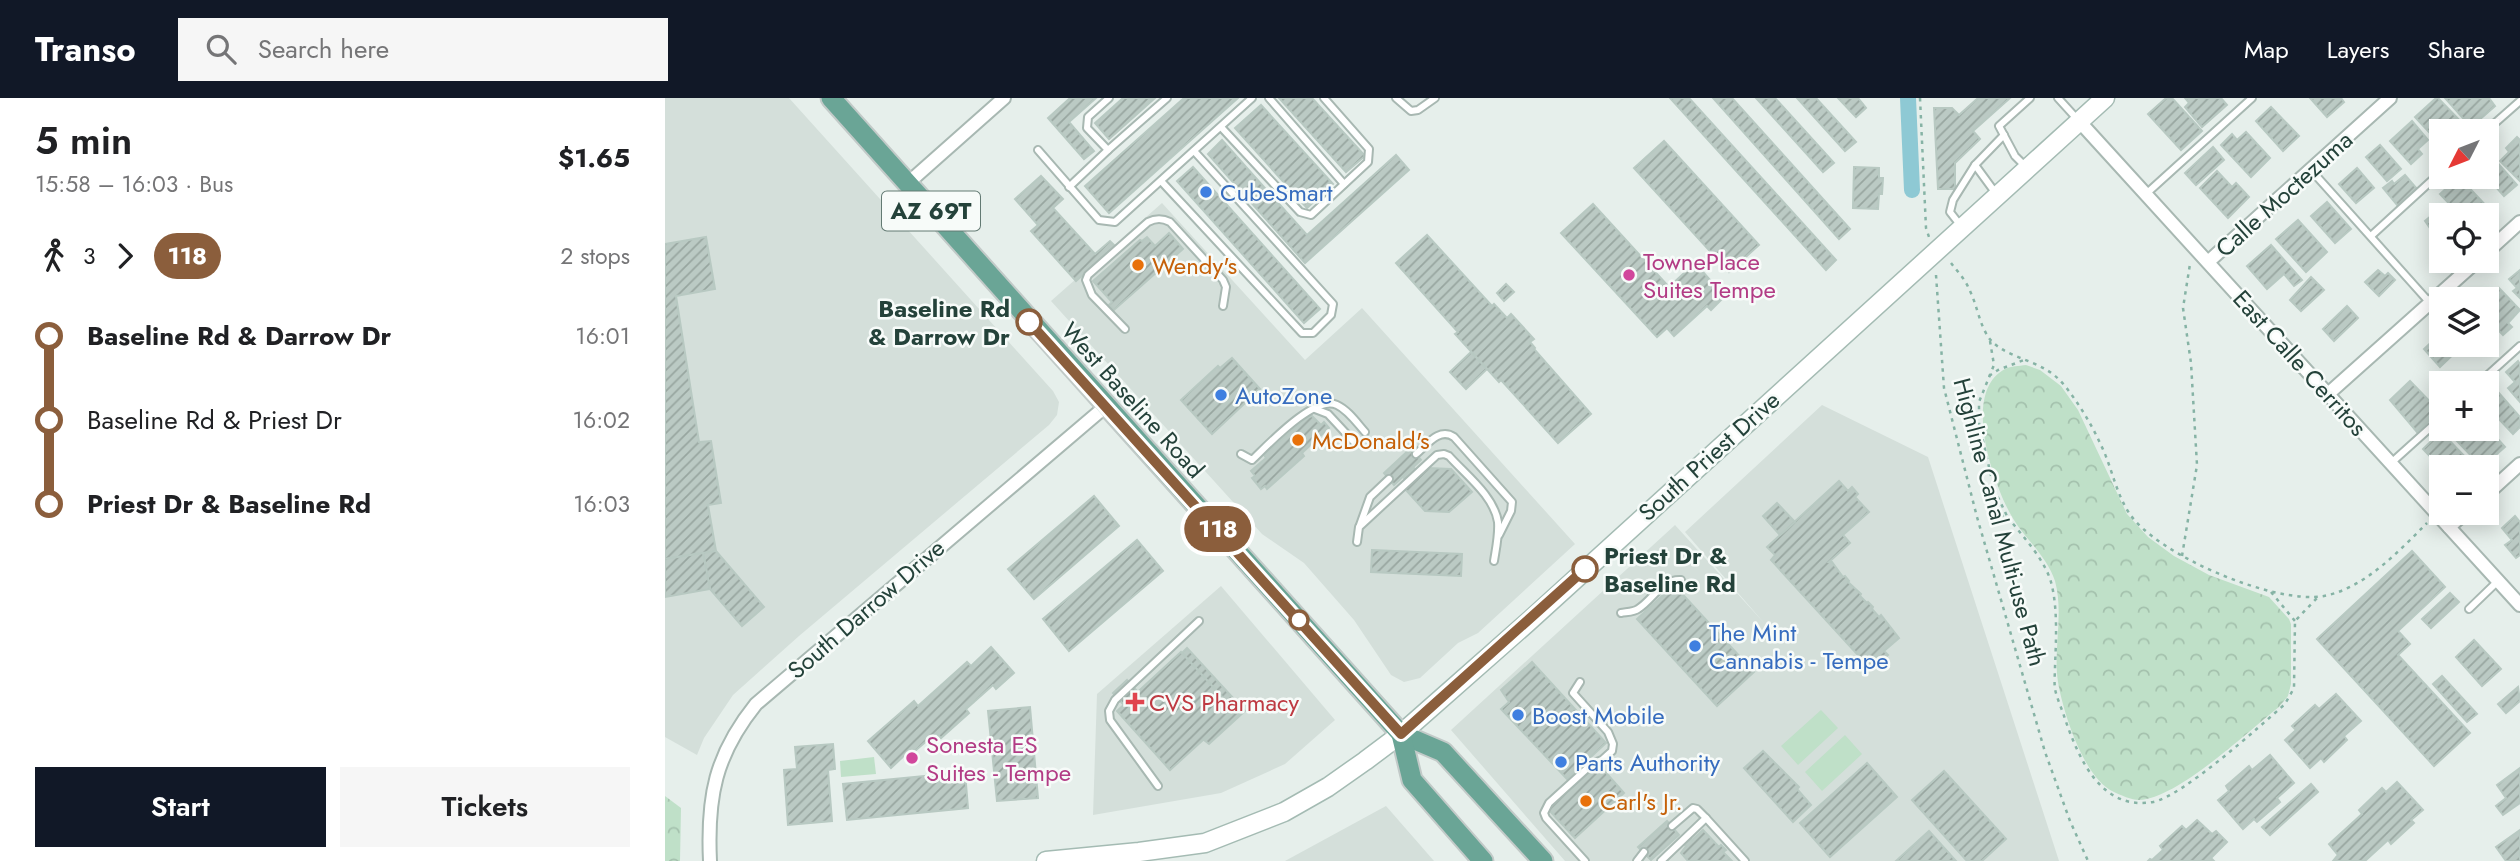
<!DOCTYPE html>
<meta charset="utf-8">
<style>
body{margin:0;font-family:Jost,sans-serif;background:#f6f6f6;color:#202124;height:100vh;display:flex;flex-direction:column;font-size:26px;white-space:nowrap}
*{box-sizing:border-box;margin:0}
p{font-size:23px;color:#757577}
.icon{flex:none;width:38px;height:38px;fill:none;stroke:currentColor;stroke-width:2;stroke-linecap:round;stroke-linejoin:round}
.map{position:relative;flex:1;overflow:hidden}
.panel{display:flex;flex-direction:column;background:#fff;width:665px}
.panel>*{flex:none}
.badge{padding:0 14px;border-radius:23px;font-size:24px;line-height:46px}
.needle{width:46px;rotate:228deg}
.fabs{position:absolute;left:1764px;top:21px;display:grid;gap:14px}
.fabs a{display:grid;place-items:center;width:70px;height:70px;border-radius:0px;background:#fff;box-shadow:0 4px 18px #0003;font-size:35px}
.map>.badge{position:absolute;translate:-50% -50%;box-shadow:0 0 0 4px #fff}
.legs{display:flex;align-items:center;gap:10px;height:77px;padding:0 35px;font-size:23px}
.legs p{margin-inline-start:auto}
.headline{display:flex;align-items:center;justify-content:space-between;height:119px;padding:0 35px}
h1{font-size:38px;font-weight:600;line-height:52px}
.action{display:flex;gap:14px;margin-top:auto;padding:14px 35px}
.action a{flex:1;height:80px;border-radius:0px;background:#111827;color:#fff;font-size:28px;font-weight:600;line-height:80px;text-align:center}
.action a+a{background:#f6f6f6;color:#202124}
ul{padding:0 35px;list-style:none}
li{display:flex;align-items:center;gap:24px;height:84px;font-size:26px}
li i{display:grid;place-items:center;width:10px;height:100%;margin:0 9px;background:currentColor}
li i::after{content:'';width:18px;height:18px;margin:-9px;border:5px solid;border-radius:50%;background:#fff}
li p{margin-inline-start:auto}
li:first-child i{background:linear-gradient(#0000 50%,currentColor 0)}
li:last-child i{background:linear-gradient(currentColor 50%,#0000 0)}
header{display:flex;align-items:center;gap:42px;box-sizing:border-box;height:98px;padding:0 35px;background:#111827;color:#fff}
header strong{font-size:33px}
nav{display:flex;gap:38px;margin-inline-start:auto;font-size:24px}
.search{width:490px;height:63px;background:#f6f6f6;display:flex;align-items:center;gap:18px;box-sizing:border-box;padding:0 24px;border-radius:0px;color:#757577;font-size:26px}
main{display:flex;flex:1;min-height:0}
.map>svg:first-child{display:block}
.built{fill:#d4dfda}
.grass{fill:#bfe0c8}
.park{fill:url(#park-crowns)}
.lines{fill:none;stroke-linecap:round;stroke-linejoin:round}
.canal{stroke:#8ec9d4;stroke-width:16}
.building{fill:url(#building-hatch);stroke:#b8c9c2;stroke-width:2}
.lane-casing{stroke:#a8b8b2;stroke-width:10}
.street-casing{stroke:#a8b8b2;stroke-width:16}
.secondary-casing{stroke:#a4bbb3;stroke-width:21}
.primary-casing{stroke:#c2cac8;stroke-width:23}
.path{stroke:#86b3a5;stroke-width:2.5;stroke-dasharray:3.5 5;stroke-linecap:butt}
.lane{stroke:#fff;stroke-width:6}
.street{stroke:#fff;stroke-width:12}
.secondary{stroke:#fff;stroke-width:18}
.primary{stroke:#6aa596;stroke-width:19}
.line-1-casing{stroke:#fff;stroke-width:16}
.line-1{stroke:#8b5e3c;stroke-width:10}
.shop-dot{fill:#3f7fe0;stroke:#f7fbf9;stroke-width:2.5}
.food-dot{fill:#e8710a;stroke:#f7fbf9;stroke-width:2.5}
.hotel-dot{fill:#d1479c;stroke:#f7fbf9;stroke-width:2.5}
.stop-1-dot{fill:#fff;stroke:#8b5e3c;stroke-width:3.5}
.health-dot{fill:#e0444e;stroke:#f7fbf9;stroke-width:2.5}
.labels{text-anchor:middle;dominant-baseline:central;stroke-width:5;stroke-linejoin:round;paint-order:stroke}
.shield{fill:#f7fbf9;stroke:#637a73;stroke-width:2}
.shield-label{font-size:23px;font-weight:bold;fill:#24423a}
.shop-label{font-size:24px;fill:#366cbe;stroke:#f7fbf9;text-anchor:start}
.street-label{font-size:24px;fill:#24423a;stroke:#f7fbf9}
.hotel-label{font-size:24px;fill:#b23c85;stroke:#f7fbf9;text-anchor:start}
.food-label{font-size:24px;fill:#c56008;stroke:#f7fbf9;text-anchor:start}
.stop-label{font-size:24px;font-weight:bold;fill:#24423a;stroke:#f7fbf9;text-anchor:end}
.health-label{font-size:24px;fill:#be3a42;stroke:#f7fbf9;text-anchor:start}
</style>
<header>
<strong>Transo</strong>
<div class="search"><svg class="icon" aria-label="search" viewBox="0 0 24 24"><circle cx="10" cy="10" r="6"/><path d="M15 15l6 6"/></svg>Search here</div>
<nav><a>Map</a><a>Layers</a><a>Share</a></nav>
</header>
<main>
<section class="panel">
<div class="headline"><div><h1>5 min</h1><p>15:58 – 16:03 · Bus</p></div><b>$1.65</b></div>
<div class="legs"><svg class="icon" aria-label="walk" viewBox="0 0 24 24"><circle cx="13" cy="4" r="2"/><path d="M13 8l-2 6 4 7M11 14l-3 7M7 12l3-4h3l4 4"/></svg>3<svg class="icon" aria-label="forward" viewBox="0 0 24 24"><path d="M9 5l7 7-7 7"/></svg><b class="badge" style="background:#8b5e3c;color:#fff">118</b><p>2 stops</p></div>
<ul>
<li><i style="color:#8b5e3c"></i><b>Baseline Rd &amp; Darrow Dr</b><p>16:01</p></li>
<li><i style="color:#8b5e3c"></i><span>Baseline Rd &amp; Priest Dr</span><p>16:02</p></li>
<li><i style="color:#8b5e3c"></i><b>Priest Dr &amp; Baseline Rd</b><p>16:03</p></li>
</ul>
<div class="action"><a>Start</a><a>Tickets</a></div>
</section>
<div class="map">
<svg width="1855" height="763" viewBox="0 0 1855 763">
<defs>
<pattern id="park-crowns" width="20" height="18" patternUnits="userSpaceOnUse" patternTransform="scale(1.75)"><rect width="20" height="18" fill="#bfe0c8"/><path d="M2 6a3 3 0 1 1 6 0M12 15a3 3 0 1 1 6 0" fill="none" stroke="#a4c1ad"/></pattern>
<pattern id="building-hatch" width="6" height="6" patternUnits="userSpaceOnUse" patternTransform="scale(1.75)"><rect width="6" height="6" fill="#bbcac4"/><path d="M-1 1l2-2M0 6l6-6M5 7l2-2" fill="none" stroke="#98a6a0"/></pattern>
</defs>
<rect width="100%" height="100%" fill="#e6efeb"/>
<g class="built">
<polygon points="0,0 124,0 388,293 394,304 392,317 384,327 134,538 68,597 39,640 32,657 0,639"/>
<polygon points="497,105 640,262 697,210 910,446 813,535 793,545 755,580 739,584 726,577 689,522 639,465 597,436 386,203"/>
<polygon points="1157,307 1263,359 1394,763 900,763 786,632 1010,427 1100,526 1020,434"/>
<polygon points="556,488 670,622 620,666 556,695 428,717 432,596"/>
<polygon points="721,708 769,763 620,763"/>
</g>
<g class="grass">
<polygon points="1156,612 1173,630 1133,667 1116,648"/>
<polygon points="1180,637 1197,656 1157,693 1140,674"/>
<polygon points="209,659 211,676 176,679 175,663"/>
</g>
<g class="park">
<path d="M1361,267L1375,272L1396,288L1413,312L1462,416L1483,439L1509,458L1544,477L1604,499L1624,521L1626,526V586L1623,598L1614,609C1582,634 1512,701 1474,702C1467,702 1455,697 1449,694C1419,681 1398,614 1393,584C1388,551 1399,516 1390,483C1382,458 1358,439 1346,417C1328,385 1296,294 1340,271C1346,268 1354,268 1361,267Z"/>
<polygon points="0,698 16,710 15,763 0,763"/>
</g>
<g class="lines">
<polyline class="canal" points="1243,0 1247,92"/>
</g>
<g class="building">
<polygon points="405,0 431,0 404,24 429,53 419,61 383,20"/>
<polygon points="458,0 490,0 444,41 430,25"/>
<polygon points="519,0 573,0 444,115 420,88"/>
<polygon points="614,0 647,0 700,58 681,74"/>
<polygon points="1005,0 1024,0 1171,162 1161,172"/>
<polygon points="1048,0 1067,0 1185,131 1174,141"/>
<polygon points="1091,0 1110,0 1169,65 1158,74"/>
<polygon points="1132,0 1151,0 1191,44 1180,53"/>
<polygon points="1173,0 1193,0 1201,10 1191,19"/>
<polygon points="1313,0 1345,0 1308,33 1315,41 1290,65 1290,91 1273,91 1269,10 1287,10 1294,17"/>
<polygon points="1501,0 1507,0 1537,33 1516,52 1483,16"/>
<polygon points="1520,0 1556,0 1562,7 1537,29 1520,9 1524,5"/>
<polygon points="1645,0 1676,0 1679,4 1662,19"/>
<polygon points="1771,0 1773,0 1801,29 1796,33 1776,33 1776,47 1750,19"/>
<polygon points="1780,0 1824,0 1830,8 1806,29"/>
<polygon points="596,7 668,86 642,110 570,30"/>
<polygon points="1606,9 1634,38 1618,53 1591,23"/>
<polygon points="1747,23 1763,42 1753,51 1757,56 1746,66 1725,43"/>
<polygon points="1581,34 1605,60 1586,79 1556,47 1567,36 1572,42"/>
<polygon points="1852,39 1855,42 1855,83 1835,63 1844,54 1841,50"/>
<polygon points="557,42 642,137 731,57 744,72 640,165 543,56"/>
<polygon points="999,43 1094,147 1064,174 969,70"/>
<polygon points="1715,47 1736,71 1722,83 1701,59"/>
<polygon points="1548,49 1559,62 1531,87 1520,75"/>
<polygon points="1829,61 1852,87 1839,98 1822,79 1822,67"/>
<polygon points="528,69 655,211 639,225 512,83"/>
<polygon points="1189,69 1214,70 1214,80 1218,80 1217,96 1214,96 1213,111 1188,110"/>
<polygon points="1692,70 1709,90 1691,105 1674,86"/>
<polygon points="1552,73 1567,89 1571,85 1584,99 1563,120 1535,90"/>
<polygon points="1740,77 1753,92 1733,108 1718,90 1727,83 1729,86"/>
<polygon points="376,78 398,101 388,110 430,156 445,143 450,148 411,183 366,133 373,127 350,101"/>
<polygon points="1794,79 1825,112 1819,117 1795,117 1775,96"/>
<polygon points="1662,104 1686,131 1670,145 1646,118"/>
<polygon points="928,106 1004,189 1030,165 1053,191 1049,195 1056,202 1046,212 1042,208 1009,238 1002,230 992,239 896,135"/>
<polygon points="1773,112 1778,117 1776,117 1776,146 1760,123"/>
<polygon points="1633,122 1662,154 1641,174 1611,141"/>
<polygon points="504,135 518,151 449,212 444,207 447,204 428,183 475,142 477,143 482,139 490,148"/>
<polygon points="762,137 827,208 829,206 842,220 846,216 869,241 865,244 870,250 869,251 926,316 893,345 836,282 834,284 790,236 793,234 731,165"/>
<polygon points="41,139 50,191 11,198 34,344 46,343 56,405 43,407 51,453 0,461 0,146"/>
<polygon points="1606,147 1637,182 1629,188 1619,176 1602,191 1582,168"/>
<polygon points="1713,172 1720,178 1723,175 1730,182 1714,198 1700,184"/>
<polygon points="1855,172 1855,200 1848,193 1852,190 1844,181"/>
<polygon points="1646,179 1659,192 1636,213 1625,202"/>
<polygon points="841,186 849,194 839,203 832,195"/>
<polygon points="1834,190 1855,212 1843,225 1847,229 1838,237 1822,220 1822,213 1825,210 1822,202"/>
<polygon points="1682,208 1693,220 1669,243 1658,231"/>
<polygon points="1776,235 1776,247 1798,247 1775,269 1759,251"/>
<polygon points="806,254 822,271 801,291 785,274"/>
<polygon points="567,260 595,291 547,336 516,302 553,268 555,270"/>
<polygon points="1853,263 1855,266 1855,304 1843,290 1850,284 1841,274"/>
<polygon points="1745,283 1774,313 1752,334 1725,302"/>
<polygon points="1833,294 1855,319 1855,329 1848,336 1833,320 1825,327 1822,324 1822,305"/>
<polygon points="647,318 656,327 659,324 664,330 637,355 639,358 602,391 600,388 596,391 587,380 590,378 586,373 601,360 599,357 641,320"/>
<polygon points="1822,329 1840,349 1817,369 1792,343 1806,331"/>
<polygon points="1776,334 1808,367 1806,369 1776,370 1758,351"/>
<polygon points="746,350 756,362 729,387 719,375"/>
<polygon points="748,369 755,377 763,370 786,371 807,394 784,414 760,413 740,391 745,386 738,379"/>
<polygon points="1174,383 1183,393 1187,389 1193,396 1190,399 1204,414 1178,437 1185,445 1164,464 1167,464 1178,479 1180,478 1184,483 1183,484 1196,496 1195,498 1202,505 1203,504 1208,509 1207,511 1214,519 1216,517 1234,540 1219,553 1223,557 1216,563 1212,560 1203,568 1106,462 1110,457 1102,449"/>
<polygon points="429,398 454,428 369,501 343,471"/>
<polygon points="1112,405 1130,424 1115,437 1098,418"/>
<polygon points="1850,418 1855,424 1855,457 1851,460 1840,447 1847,442 1837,430"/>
<polygon points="472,442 498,473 404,553 378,521"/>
<polygon points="707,452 797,456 796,478 706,474"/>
<polygon points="51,453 99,509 77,528 45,491 38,455"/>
<polygon points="1747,453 1780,489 1733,533 1745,546 1733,557 1805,635 1769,668 1652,541"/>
<polygon points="38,455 45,491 0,499 0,461"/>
<polygon points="1009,487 1089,574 1052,608 972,521"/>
<polygon points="1785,495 1794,504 1766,530 1757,521"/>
<polygon points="1809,542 1836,571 1817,588 1791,559"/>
<polygon points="326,549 349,575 331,591 328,587 301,611 304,615 276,640 271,635 244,658 242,655 226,670 203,643 249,603 253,608 302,564 306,568"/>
<polygon points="522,550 580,613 544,646 539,642 570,613 517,555"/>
<polygon points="516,554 570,613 505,672 452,613"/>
<polygon points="867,564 941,645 902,681 836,611 844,604 836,592"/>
<polygon points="1777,578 1812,616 1802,624 1768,586"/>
<polygon points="462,582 472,593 458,606 448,595"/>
<polygon points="1853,589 1855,603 1841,615 1833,606"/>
<polygon points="1671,596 1696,623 1679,638 1682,642 1659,664 1656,660 1645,670 1620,642 1631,632 1627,628 1650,607 1654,611"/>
<polygon points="365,609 373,700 332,703 323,613"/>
<polygon points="168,646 170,671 163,672 167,723 123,727 119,672 132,671 130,649"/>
<polygon points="1098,653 1134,689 1132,691 1146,707 1128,724 1079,670"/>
<polygon points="1605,657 1629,685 1612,700 1615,704 1592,724 1589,721 1578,731 1553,702 1564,693 1561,688 1584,668 1587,672"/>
<polygon points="1202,665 1232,699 1165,759 1135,725"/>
<polygon points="929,669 932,672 936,669 959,695 910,740 883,711"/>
<polygon points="1855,670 1855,705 1838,717 1831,708 1841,700 1832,687"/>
<polygon points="1279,673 1341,741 1317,763 1302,763 1247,702"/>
<polygon points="300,674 303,710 182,722 178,686"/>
<polygon points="1732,684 1758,712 1746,722 1749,725 1726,746 1723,742 1700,763 1668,763 1673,757 1664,746 1697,716 1694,712 1717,690 1721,694"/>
<polygon points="1646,686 1653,694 1605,737 1597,729"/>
<polygon points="1532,722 1547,736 1551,733 1562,744 1546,760 1549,763 1483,763 1485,761 1487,762 1498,752 1495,748 1517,728 1521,732"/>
<polygon points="1002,723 1014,737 986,762 973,749"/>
<polygon points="1038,732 1054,749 1056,747 1061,752 1058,754 1067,763 1023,763 1016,755 1021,748 1018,745 1025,740 1027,742"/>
<polygon points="1855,732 1855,763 1841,763 1831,749"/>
<polygon points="1264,733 1291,763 1231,763"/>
</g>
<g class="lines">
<defs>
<g id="lane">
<polyline points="604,0 679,86"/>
<polyline points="731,0 746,13 753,12 770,0"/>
<polyline points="1393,0 1413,22"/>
<polyline points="556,29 635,114 646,117 703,64 704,51 659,0"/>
<polyline points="1821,33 1855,3"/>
<polyline points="373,52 434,122 450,124 587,0"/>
<polyline points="443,52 502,0"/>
<polyline points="1362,70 1350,58 1334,28 1365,0"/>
<polyline points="1646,72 1765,205"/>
<polyline points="496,83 637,235 648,235 666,217 668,206 529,53"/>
<polyline points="404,89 443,52 422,30 423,19 444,0"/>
<polyline points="1481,96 1587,0"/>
<polyline points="1332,97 1310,67 1339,37"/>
<polyline points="1296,128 1285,114 1288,102 1310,67"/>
<polyline points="1706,138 1776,74"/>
<path d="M460,231L427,197L421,182L423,177L483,124C491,120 497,120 505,124L558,182L561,189L558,208"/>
<polyline points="1814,285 1855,248"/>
<polyline points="650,311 663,316 689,344"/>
<path d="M576,356L587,362C602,348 650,296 672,307C683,312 692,325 700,334"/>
<path d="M751,356C762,347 774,329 789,339L847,404L846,413L834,437"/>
<polyline points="1726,365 1776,320"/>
<polyline points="695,427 705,399 724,381"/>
<path d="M692,444L694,429L772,357L779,356L784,358C801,377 829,398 833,424C834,437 831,450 829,463"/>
<polyline points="1804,511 1833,483"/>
<path d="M956,515C961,514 969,514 973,511C989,501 996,481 1016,482"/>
<polyline points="915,584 908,595 943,634 948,646 947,653 937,662 927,666 884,705 879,715 881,720 920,763"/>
<polyline points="493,688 445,622 444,613 450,602 534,523"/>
<polyline points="1007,728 1028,710 1032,711 1041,720"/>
<polyline points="972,763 979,754"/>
<polyline points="996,763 1041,720 1080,763"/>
</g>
<g id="street">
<polyline points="1414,23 1855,507"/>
<polyline points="242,86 339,0"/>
<polyline points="1822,154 1855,124"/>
<polyline points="1543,164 1725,0"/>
<polyline points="1663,296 1812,163"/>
<polyline points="1822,396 1855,366"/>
<polyline points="1784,429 1800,415"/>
<path d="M45,763C42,699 50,657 91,606L441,308"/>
</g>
<polyline id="secondary" points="381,763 474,754 540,745 619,714 663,689 700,663 736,636 862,525 1440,0"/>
<g id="primary">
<polyline points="166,0 736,636 778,654 878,763"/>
<polyline points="736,636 747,682 818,763"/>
</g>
</defs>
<use href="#lane" class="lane-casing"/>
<use href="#street" class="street-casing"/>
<use href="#secondary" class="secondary-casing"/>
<use href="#primary" class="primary-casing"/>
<g class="path">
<polyline points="1255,0 1261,130 1264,139"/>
<path d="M1286,165C1292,173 1300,181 1304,191C1312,206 1314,226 1324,240C1336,256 1363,261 1380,271C1391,277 1399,286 1406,296C1420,315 1431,335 1440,356C1448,376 1452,396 1464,415C1492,457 1610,507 1659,498C1700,490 1734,453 1762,425"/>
<polyline points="1271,177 1279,290 1312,419 1380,654 1405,723 1423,763"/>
<polyline points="1325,243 1329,267 1314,304 1314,325 1329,391 1342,418"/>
<polyline points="1324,278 1333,272 1359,262"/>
<path d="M1335,418H1342C1357,438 1379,460 1386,484C1393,510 1391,543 1390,569C1390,576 1389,584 1390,591C1392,601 1397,611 1400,621C1414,661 1436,713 1488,704C1518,698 1594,629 1620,606L1629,590L1630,523L1654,498"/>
<polyline points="1517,458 1532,367 1526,265 1518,210 1525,166"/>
<polyline points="1606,494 1630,523"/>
</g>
<use href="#lane" class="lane"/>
<use href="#street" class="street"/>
<use href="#secondary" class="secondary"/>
<use href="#primary" class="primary"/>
</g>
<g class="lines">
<defs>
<polyline id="line-1" points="364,224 736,636 920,471"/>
</defs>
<use href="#line-1" class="line-1-casing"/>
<use href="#line-1" class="line-1"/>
</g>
<g class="shop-dot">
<circle cx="541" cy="94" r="7"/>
<circle cx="556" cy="297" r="7"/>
<circle cx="1030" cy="548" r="7"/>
<circle cx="853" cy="617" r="7"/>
<circle cx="896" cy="664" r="7"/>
</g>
<g class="food-dot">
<circle cx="473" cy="167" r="7"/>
<circle cx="633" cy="342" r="7"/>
<circle cx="921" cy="703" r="7"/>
</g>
<g class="hotel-dot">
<circle cx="964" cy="177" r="7"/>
<circle cx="247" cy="660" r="7"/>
</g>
<g class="stop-1-dot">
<circle cx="364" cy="224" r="12"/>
<circle cx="920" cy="471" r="12"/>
<circle cx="634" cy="522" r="9"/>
</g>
<path class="health-dot" d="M466.5 593.5h7v7h7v7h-7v7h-7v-7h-7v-7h7z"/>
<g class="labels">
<rect class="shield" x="217" y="93.5" width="98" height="39" rx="5"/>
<g class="shield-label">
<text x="266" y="113">AZ 69T</text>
</g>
<g class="shop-label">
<text x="555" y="94">CubeSmart</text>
<text x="570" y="297">AutoZone</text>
<text x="1044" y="534">The Mint<tspan x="1044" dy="28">Cannabis - Tempe</tspan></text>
<text x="867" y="617">Boost Mobile</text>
<text x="910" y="664">Parts Authority</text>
</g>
<g class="street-label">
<text transform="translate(1619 96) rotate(-42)">Calle Moctezuma</text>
<text transform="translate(1635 265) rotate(48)">East Calle Cerritos</text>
<text transform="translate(468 302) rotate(48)">West Baseline Road</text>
<text transform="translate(1044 358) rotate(-42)">South Priest Drive</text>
<text transform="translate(1335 424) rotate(75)">Highline Canal Multi-use Path</text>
<text transform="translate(201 511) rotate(-41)">South Darrow Drive</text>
</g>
<g class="hotel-label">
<text x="978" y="163">TownePlace<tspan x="978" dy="28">Suites Tempe</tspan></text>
<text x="261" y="646">Sonesta ES<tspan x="261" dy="28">Suites - Tempe</tspan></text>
</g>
<g class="food-label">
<text x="487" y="167">Wendy's</text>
<text x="647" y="342">McDonald's</text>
<text x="935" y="703">Carl's Jr.</text>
</g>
<g class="stop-label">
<text x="345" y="210">Baseline Rd<tspan x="345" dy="28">&amp; Darrow Dr</tspan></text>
<text x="939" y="457" text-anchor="start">Priest Dr &amp;<tspan x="939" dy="28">Baseline Rd</tspan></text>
</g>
<g class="health-label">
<text x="484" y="604">CVS Pharmacy</text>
</g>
</g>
</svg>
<div class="fabs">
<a><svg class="needle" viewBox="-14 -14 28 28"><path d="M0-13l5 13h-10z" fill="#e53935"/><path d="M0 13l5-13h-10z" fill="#757577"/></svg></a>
<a><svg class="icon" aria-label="locate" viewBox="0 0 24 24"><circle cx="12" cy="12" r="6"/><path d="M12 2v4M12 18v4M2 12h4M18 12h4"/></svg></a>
<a><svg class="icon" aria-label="layers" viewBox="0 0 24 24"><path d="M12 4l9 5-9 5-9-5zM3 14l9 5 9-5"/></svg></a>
<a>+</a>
<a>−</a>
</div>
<b class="badge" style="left:553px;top:431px;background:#8b5e3c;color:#fff">118</b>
</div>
</main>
